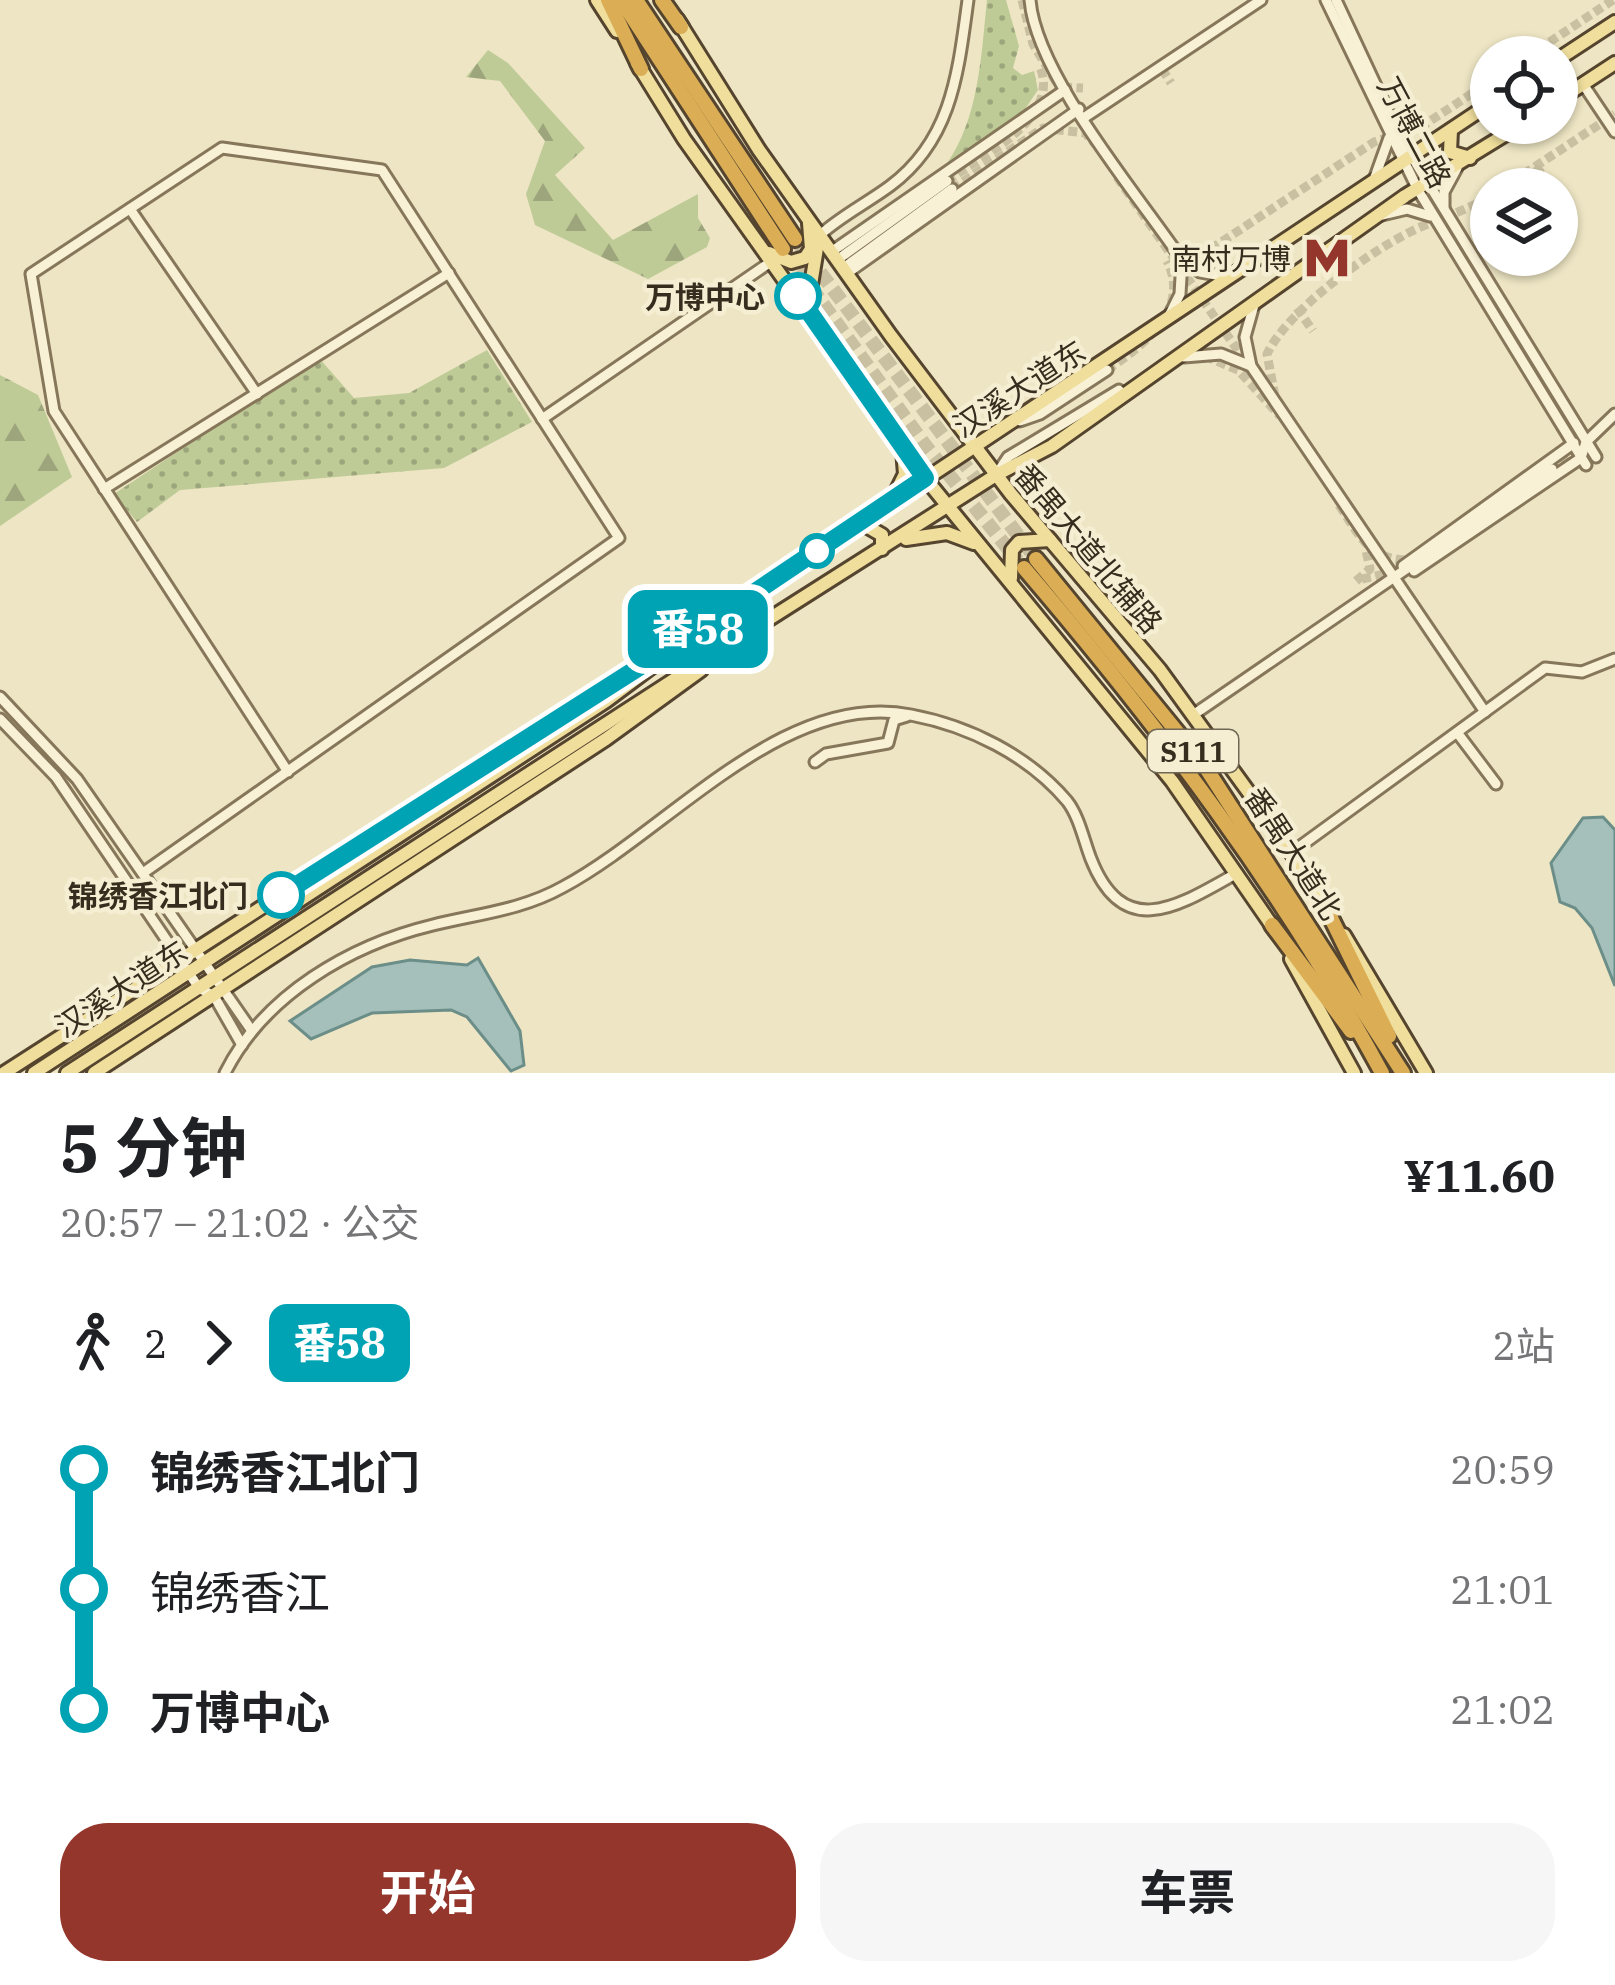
<!DOCTYPE html>
<html lang="zh">
<meta charset="utf-8">
<style>
body{margin:0;font-family:"IBM Plex Serif","Noto Sans SC",serif;background:#f6f6f6;color:#202124;height:100vh;display:flex;flex-direction:column;font-size:45px;white-space:nowrap}
*{box-sizing:border-box;margin:0}
p{font-size:39px;color:#757577}
.icon{flex:none;width:66px;height:66px;fill:none;stroke:currentColor;stroke-width:2;stroke-linecap:round;stroke-linejoin:round}
.map{position:relative;height:1073px;overflow:hidden}
.panel{display:flex;flex-direction:column;background:#fff;flex:1}
.panel>*{flex:none}
.badge{padding:0 24px;border-radius:18px;font-size:42px;line-height:78px}
.fabs{position:absolute;left:1470px;top:36px;display:grid;gap:24px}
.fabs a{display:grid;place-items:center;width:108px;height:108px;border-radius:50%;background:#fff;box-shadow:0 3px 9px #0004;font-size:60px}
.map>.badge{position:absolute;translate:-50% -50%;box-shadow:0 0 0 6px #fff}
.legs{display:flex;align-items:center;gap:18px;height:132px;padding:0 60px;font-size:39px}
.legs p{margin-inline-start:auto}
.head{display:flex;align-items:center;justify-content:space-between;height:204px;padding:0 60px}
h1{font-size:66px;font-weight:700;line-height:90px}
.action{display:flex;gap:24px;margin-top:auto;padding:24px 60px}
.action a{flex:1;height:138px;border-radius:48px;background:#94362c;color:#fff;font-size:48px;font-weight:700;line-height:138px;text-align:center}
.action a+a{background:#f6f6f6;color:#202124}
ul{padding:0 60px;list-style:none}
li{display:flex;align-items:center;gap:42px;height:120px;font-size:45px}
li i{display:grid;place-items:center;width:18px;height:100%;margin:0 15px;background:currentColor}
li i::after{content:'';width:30px;height:30px;margin:-15px;border:9px solid;border-radius:50%;background:#fff}
li p{margin-inline-start:auto}
li:first-child i{background:linear-gradient(#0000 50%,currentColor 0)}
li:last-child i{background:linear-gradient(currentColor 50%,#0000 0)}
.map>svg:first-child{display:block}
.forest{fill:url(#forest-firs)}
.park{fill:url(#park-dots)}
.water{fill:#a5c0bb;stroke:#6c8e89;stroke-width:3}
.lines{fill:none;stroke-linecap:round;stroke-linejoin:round}
.minor-tunnel{stroke:#c9c0a2;stroke-width:9;stroke-dasharray:9 4.5;stroke-linecap:butt}
.highway-tunnel{stroke:#c9c0a2;stroke-width:14;stroke-dasharray:14 7;stroke-linecap:butt}
.minor-casing{stroke:#87775a;stroke-width:15}
.major-casing{stroke:#55442e;stroke-width:18}
.highway-casing{stroke:#55442e;stroke-width:20}
.minor{stroke:#f8f1d6;stroke-width:9}
.major{stroke:#efde9c;stroke-width:12}
.highway{stroke:#dbae55;stroke-width:14}
.line-1-casing{stroke:#fff;stroke-width:27}
.line-1{stroke:#00a3b4;stroke-width:18}
.stop-1-dot{fill:#fff;stroke:#00a3b4;stroke-width:6}
.labels{text-anchor:middle;dominant-baseline:central;stroke-width:9;stroke-linejoin:round;paint-order:stroke}
.shield{fill:#f5eed2;stroke:#706754;stroke-width:3}
.shield-label{font-size:27px;font-weight:bold;fill:#372d1e}
.street-label{font-size:30px;fill:#372d1e;stroke:#f5eed2}
.poi-label{font-size:30px;fill:#372d1e;stroke:#f5eed2;text-anchor:end}
.stop-label{font-size:30px;font-weight:bold;fill:#372d1e;stroke:#f5eed2;text-anchor:end}
</style>
<div class="map">
<svg width="1615" height="1073" viewBox="0 0 1615 1073">
<defs>
<pattern id="forest-firs" width="22" height="20" patternUnits="userSpaceOnUse" patternTransform="scale(3)"><rect width="22" height="20" fill="#bfcb97"/><path d="M5 1l3.5 6h-7zM16 11l3.5 6h-7z" fill="#9ca57b"/></pattern>
<pattern id="park-dots" width="8" height="8" patternUnits="userSpaceOnUse" patternTransform="scale(3)"><rect width="8" height="8" fill="#bfcb97"/><path d="M2 2h.1M6 6h.1" fill="none" stroke="#9ca57b" stroke-width="1.8" stroke-linecap="round"/></pattern>
</defs>
<rect width="100%" height="100%" fill="#ede5c3"/>
<g class="forest">
<polygon points="488,50 508,63 585,148 555,175 613,240 698,194 698,218 710,238 707,247 648,279 535,225 526,194 545,141 500,81 466,77"/>
<polygon points="0,375 38,395 72,477 0,526"/>
</g>
<g class="park">
<path d="M987,0H1006L1019,46L1013,68L1022,75L1034,71L1038,90L1025,109L946,165C979,118 981,57 987,0Z"/>
<polygon points="487,350 532,422 444,468 180,490 137,522 114,494 319,358 354,398 409,393"/>
</g>
<g class="water">
<polygon points="1603,817 1615,830 1615,986 1592,928 1575,908 1560,902 1551,863 1583,818"/>
<polygon points="478,958 520,1031 524,1065 511,1071 467,1017 451,1010 372,1013 311,1039 290,1021 372,967 410,960 467,965"/>
</g>
<g class="lines">
<g class="minor-tunnel">
<polyline points="1022,0 1033,44 1059,87"/>
<polyline points="1527,57 1613,0"/>
<polyline points="1162,69 1171,83"/>
<polyline points="1063,87 1083,88"/>
<polyline points="1536,166 1550,186"/>
<polyline points="1117,177 1248,365"/>
<path d="M947,181C982,156 1061,119 1040,67"/>
<polyline points="952,189 1043,128 1085,133 1096,145"/>
<polyline points="1501,189 1615,114"/>
<polyline points="1172,251 1203,254 1374,142 1424,125 1491,81"/>
<polyline points="1297,308 1313,331"/>
<polyline points="1205,356 1238,370 1280,416"/>
<path d="M1107,370C1141,347 1192,310 1167,261"/>
<path d="M1275,396L1267,354C1288,309 1377,245 1423,226C1448,215 1468,210 1491,196"/>
<polyline points="1549,469 1578,447"/>
<path d="M1339,505C1359,535 1370,561 1410,560"/>
<polyline points="1362,579 1398,571"/>
<polyline points="1356,581 1370,569 1366,550"/>
</g>
<g class="highway-tunnel">
<polyline points="795,239 1036,559"/>
<polyline points="786,253 925,445 1018,561"/>
</g>
<defs>
<g id="minor">
<path d="M1030,0C1036,75 1138,195 1182,260L1200,272L1227,277"/>
<polyline points="1326,0 1418,190 1586,465"/>
<polyline points="1336,0 1400,137 1596,457"/>
<polyline points="1583,84 1615,132"/>
<polyline points="1085,117 1261,0"/>
<polyline points="1375,177 1389,138"/>
<polyline points="1444,207 1444,192 1457,168"/>
<polyline points="130,209 257,394"/>
<polyline points="1382,215 1407,209 1430,216"/>
<path d="M820,235C841,216 867,203 890,186C952,140 958,73 968,0"/>
<polyline points="831,252 1065,90"/>
<polyline points="837,260 947,181"/>
<polyline points="842,269 952,189"/>
<polyline points="846,274 1079,109"/>
<polyline points="1254,305 1245,337 1251,366 1485,712"/>
<polyline points="1168,318 1180,294 1182,260"/>
<polyline points="1184,357 1221,354 1251,366"/>
<polyline points="542,419 772,261"/>
<polyline points="1020,421 1040,414 1107,370"/>
<polyline points="996,475 1008,457 1119,390"/>
<polyline points="104,489 449,273"/>
<polyline points="1403,566 1574,443"/>
<polyline points="1414,571 1581,458 1586,442 1615,414"/>
<polyline points="0,697 77,779 252,1031"/>
<polyline points="1193,715 1552,469"/>
<polyline points="0,719 56,777 199,988 214,996 242,1045"/>
<polyline points="1459,735 1496,784"/>
<polyline points="815,762 826,754 888,743 894,720 907,716"/>
<polyline points="1291,853 1545,668 1582,672 1615,659"/>
<polyline points="143,873 619,538 382,170 222,148 31,274 54,411 288,772"/>
<path d="M225,1073C264,995 350,945 433,925C478,914 522,910 563,887C668,831 784,689 911,715C969,726 1028,755 1067,801C1079,816 1084,841 1091,859C1124,943 1180,905 1237,873"/>
</g>
<g id="major">
<polyline points="597,0 617,31"/>
<polyline points="677,19 759,150 891,336 1011,494 1160,670 1284,841 1332,918"/>
<polyline points="1557,60 1615,22"/>
<polyline points="637,63 684,139 925,478 1172,781 1275,930"/>
<polyline points="1557,101 1615,63"/>
<polyline points="1451,130 1450,152 1470,158"/>
<polyline points="769,253 791,262 805,258 811,249 809,223"/>
<polyline points="807,309 818,242"/>
<polyline points="893,498 905,474 903,450"/>
<polyline points="861,523 882,535 882,549"/>
<polyline points="906,539 947,533 974,543"/>
<polyline points="1011,578 1012,550 1019,542 1050,540"/>
<polyline points="1344,935 1426,1073"/>
<polyline points="1291,959 1354,1073"/>
<polyline points="4,1073 659,652"/>
<polyline points="34,1073 606,701 721,615 1491,103"/>
<polyline points="67,1073 695,666 996,475 1052,446 1405,196 1524,123"/>
<polyline points="94,1073 606,739 701,670"/>
</g>
<g id="highway">
<polyline points="608,0 641,69"/>
<polyline points="621,0 783,249"/>
<polyline points="636,0 795,239"/>
<polyline points="662,0 681,27"/>
<polyline points="1036,559 1204,765 1403,1073"/>
<path d="M1024,568C1159,726 1283,890 1382,1073"/>
<polyline points="1329,914 1389,1036"/>
<polyline points="1272,925 1351,1031"/>
</g>
</defs>
<use href="#minor" class="minor-casing"/>
<use href="#major" class="major-casing"/>
<use href="#highway" class="highway-casing"/>
<use href="#minor" class="minor"/>
<use href="#major" class="major"/>
<use href="#highway" class="highway"/>
</g>
<g class="lines">
<defs>
<polyline id="line-1" points="281,895 721,615 925,478 798,296"/>
</defs>
<use href="#line-1" class="line-1-casing"/>
<use href="#line-1" class="line-1"/>
</g>
<defs>
<symbol id="metro-bare" viewBox="-9 -9 18 18"><path d="M-5.5 5V-5H-3L0 0L3-5H5.5V5H3V-.5L0 4L-3-.5V5Z" fill="#94362c" stroke="#f5eed2" stroke-width="2.5" paint-order="stroke"/></symbol>
</defs>
<g fill-rule="evenodd">
<use href="#metro-bare" x="1294" y="225" width="66" height="66"/>
</g>
<g class="stop-1-dot">
<circle cx="798" cy="296" r="21"/>
<circle cx="817" cy="551" r="15"/>
<circle cx="281" cy="895" r="21"/>
</g>
<g class="labels">
<rect class="shield" x="1148" y="730" width="90" height="42" rx="9"/>
<g class="shield-label">
<text x="1193" y="751">S111</text>
</g>
<g class="street-label">
<text transform="translate(1415 132) rotate(62)">万博二路</text>
<text transform="translate(1019 388) rotate(-33)">汉溪大道东</text>
<text transform="translate(1089 548) rotate(50)">番禺大道北辅路</text>
<text transform="translate(1294 853) rotate(57)">番禺大道北</text>
<text transform="translate(121 988) rotate(-33)">汉溪大道东</text>
</g>
<g class="poi-label">
<text x="1291" y="258">南村万博</text>
</g>
<g class="stop-label">
<text x="765" y="296">万博中心</text>
<text x="248" y="895">锦绣香江北门</text>
</g>
</g>
</svg>
<div class="fabs">
<a><svg class="icon" aria-label="locate" viewBox="0 0 24 24"><circle cx="12" cy="12" r="6"/><path d="M12 2v4M12 18v4M2 12h4M18 12h4"/></svg></a>
<a><svg class="icon" aria-label="layers" viewBox="0 0 24 24"><path d="M12 4l9 5-9 5-9-5zM3 14l9 5 9-5"/></svg></a>
</div>
<b class="badge" style="left:698px;top:629px;background:#00a3b4;color:#fff">番58</b>
</div>
<section class="panel">
<div class="head"><div><h1>5 分钟</h1><p>20:57 – 21:02 · 公交</p></div><b>¥11.60</b></div>
<div class="legs"><svg class="icon" aria-label="walk" viewBox="0 0 24 24"><circle cx="13" cy="4" r="2"/><path d="M13 8l-2 6 4 7M11 14l-3 7M7 12l3-4h3l4 4"/></svg>2<svg class="icon" aria-label="forward" viewBox="0 0 24 24"><path d="M9 5l7 7-7 7"/></svg><b class="badge" style="background:#00a3b4;color:#fff">番58</b><p>2站</p></div>
<ul>
<li><i style="color:#00a3b4"></i><b>锦绣香江北门</b><p>20:59</p></li>
<li><i style="color:#00a3b4"></i><span>锦绣香江</span><p>21:01</p></li>
<li><i style="color:#00a3b4"></i><b>万博中心</b><p>21:02</p></li>
</ul>
<div class="action"><a>开始</a><a>车票</a></div>
</section>
